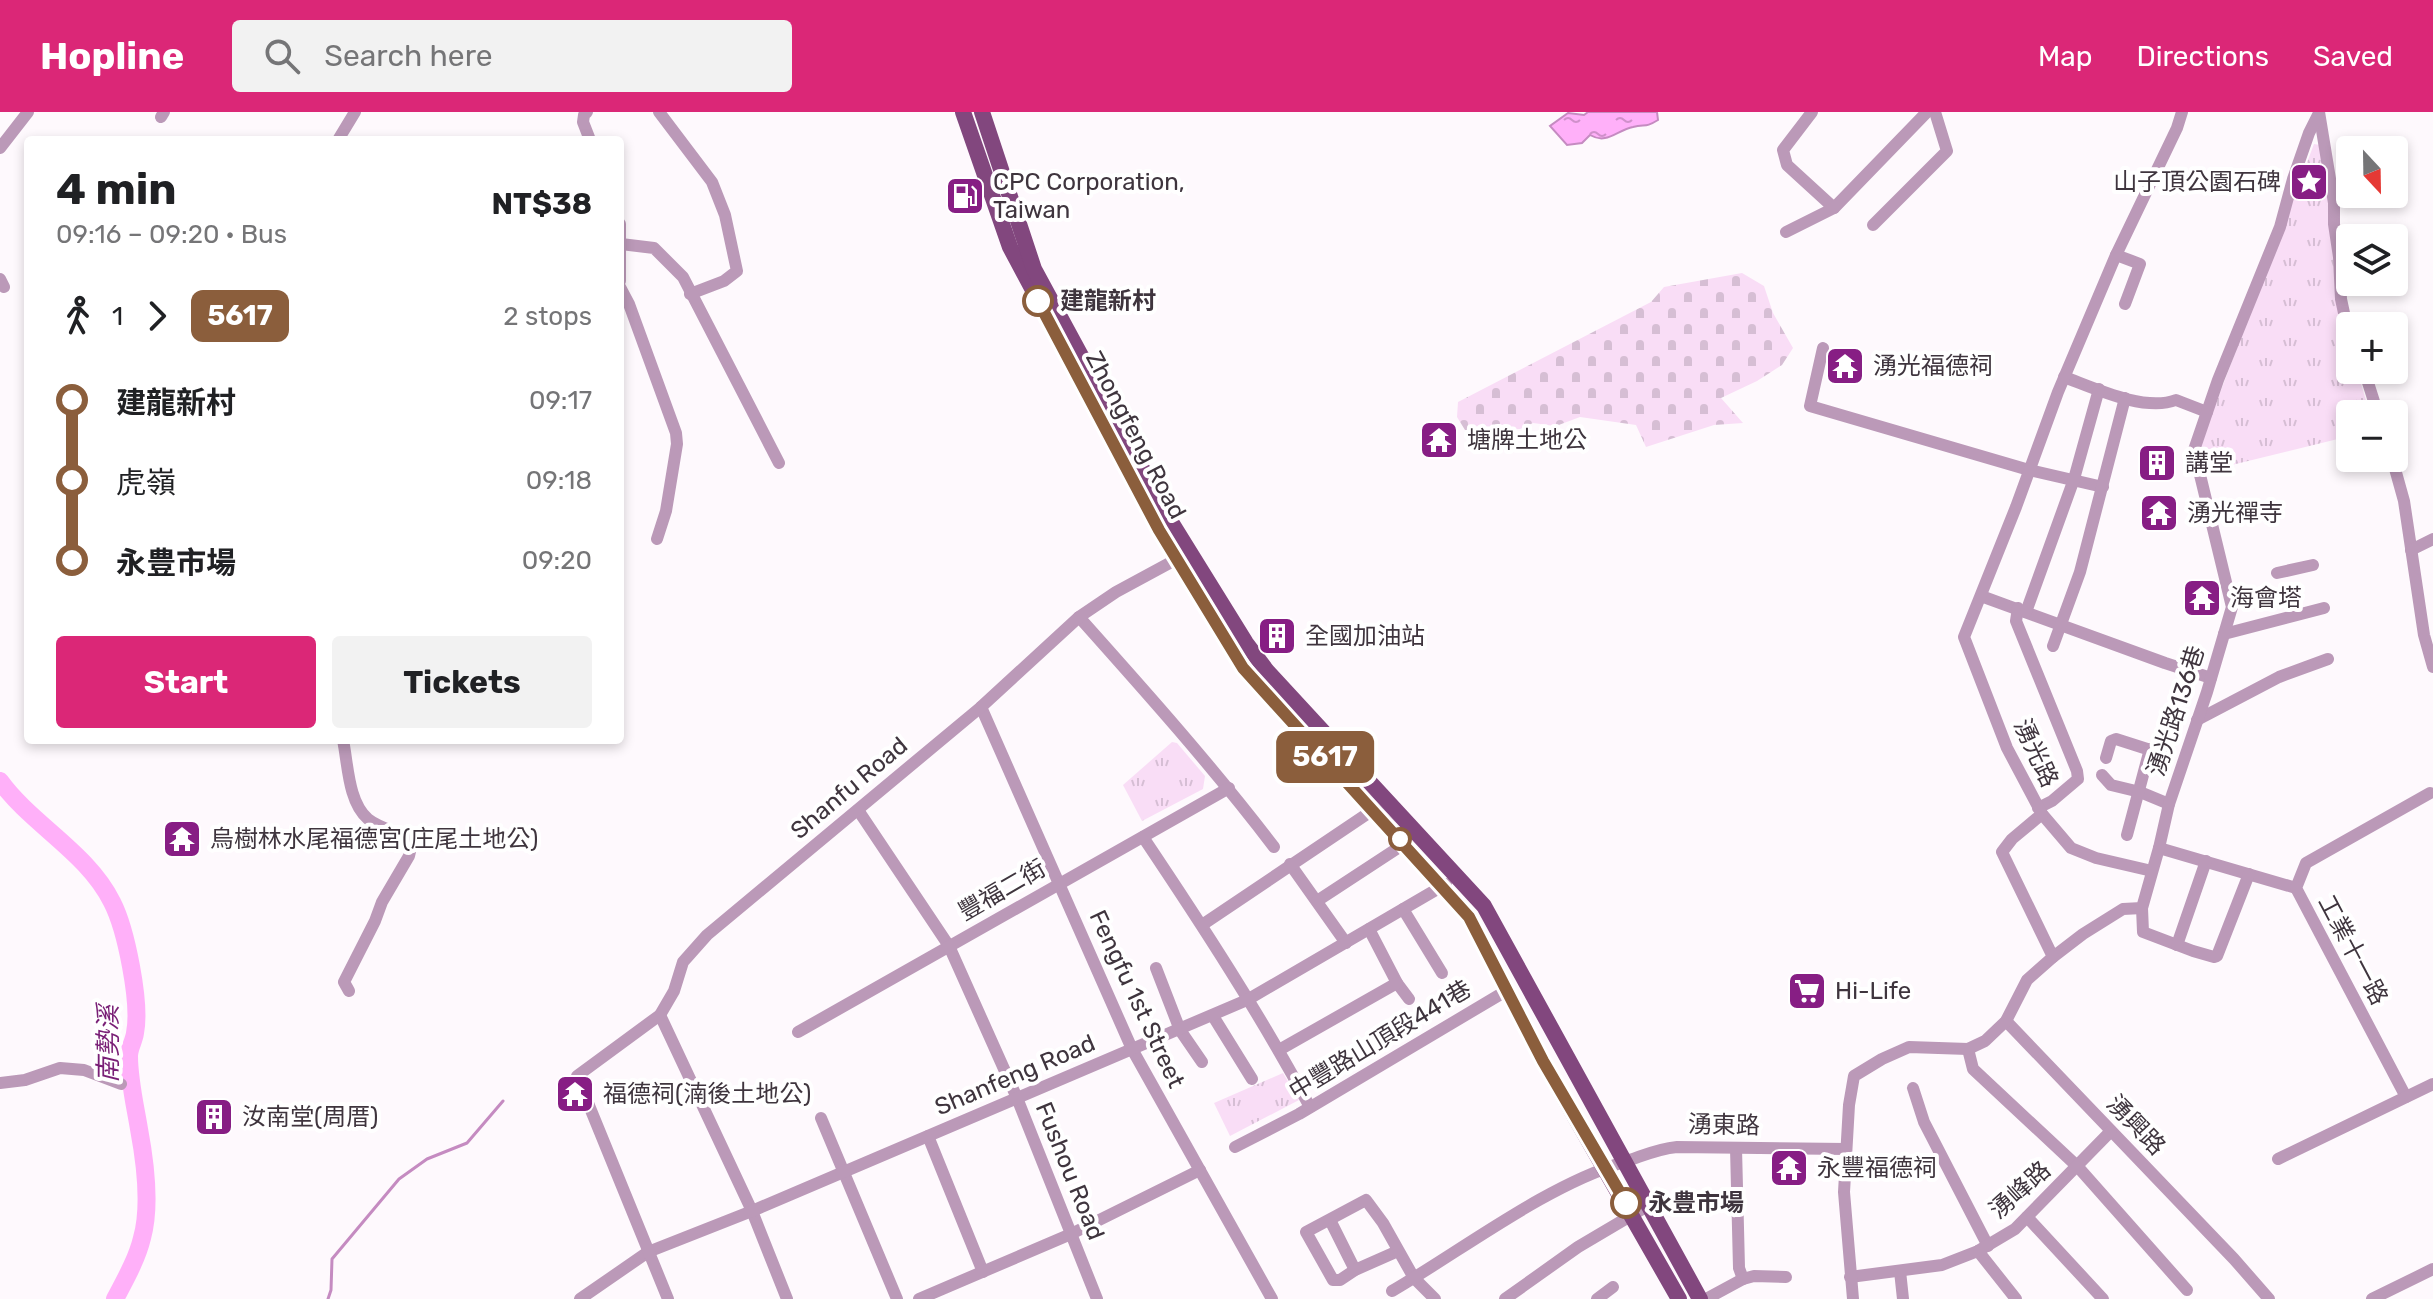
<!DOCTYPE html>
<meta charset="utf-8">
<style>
body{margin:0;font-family:Rubik,"Noto Sans TC",sans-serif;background:#f2f2f2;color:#202124;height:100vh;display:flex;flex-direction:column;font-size:30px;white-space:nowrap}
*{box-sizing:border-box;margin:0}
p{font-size:26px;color:#757577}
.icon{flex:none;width:44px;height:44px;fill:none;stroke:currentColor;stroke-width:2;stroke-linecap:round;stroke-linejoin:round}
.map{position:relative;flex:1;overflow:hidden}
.details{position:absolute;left:24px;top:24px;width:600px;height:608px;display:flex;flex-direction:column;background:#fff;border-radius:8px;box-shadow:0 4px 12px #0003}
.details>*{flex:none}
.badge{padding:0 16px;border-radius:12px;font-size:28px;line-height:52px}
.needle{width:52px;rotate:158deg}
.tools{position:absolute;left:2336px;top:24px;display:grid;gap:16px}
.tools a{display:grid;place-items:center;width:72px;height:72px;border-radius:8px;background:#fff;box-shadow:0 4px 12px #0003;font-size:40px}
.map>.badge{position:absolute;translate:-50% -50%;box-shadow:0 0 0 4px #fff}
.legs{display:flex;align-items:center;gap:12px;height:88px;padding:0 32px;font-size:26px}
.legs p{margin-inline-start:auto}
.headline{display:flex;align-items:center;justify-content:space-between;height:136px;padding:0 32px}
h1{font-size:44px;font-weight:700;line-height:60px}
.primary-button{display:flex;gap:16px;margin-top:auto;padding:16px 32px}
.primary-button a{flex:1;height:92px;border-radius:8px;background:#db2777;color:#fff;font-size:32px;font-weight:700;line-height:92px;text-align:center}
.primary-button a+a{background:#f2f2f2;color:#202124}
ul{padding:0 32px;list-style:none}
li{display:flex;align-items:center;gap:28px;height:80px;font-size:30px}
li i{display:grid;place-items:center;width:12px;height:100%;margin:0 10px;background:currentColor}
li i::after{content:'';width:20px;height:20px;margin:-10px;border:6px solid;border-radius:50%;background:#fff}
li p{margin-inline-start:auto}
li:first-child i{background:linear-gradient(#0000 50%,currentColor 0)}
li:last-child i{background:linear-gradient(currentColor 50%,#0000 0)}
header{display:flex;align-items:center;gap:48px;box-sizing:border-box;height:112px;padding:0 40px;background:#db2777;color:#fff}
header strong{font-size:38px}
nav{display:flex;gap:44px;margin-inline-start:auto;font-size:28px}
.search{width:560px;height:72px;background:#f2f2f2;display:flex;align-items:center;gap:20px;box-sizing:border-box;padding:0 28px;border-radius:8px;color:#757577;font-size:30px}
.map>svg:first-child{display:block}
.cemetery{fill:url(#cemetery-stones)}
.park{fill:url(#park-tufts)}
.water{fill:url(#water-ripples);stroke:#c58bc1;stroke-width:2}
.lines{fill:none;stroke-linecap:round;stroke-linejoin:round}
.stream{stroke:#c58bc1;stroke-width:3}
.river{stroke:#ffb0f9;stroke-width:18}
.minor{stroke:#bb99b8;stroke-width:12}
.major{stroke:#82477e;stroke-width:16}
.line-1-casing{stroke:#fff;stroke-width:18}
.line-1{stroke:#8b5e3c;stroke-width:12}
.stop-1-dot{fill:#fff;stroke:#8b5e3c;stroke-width:4}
.labels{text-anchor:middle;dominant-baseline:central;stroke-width:8;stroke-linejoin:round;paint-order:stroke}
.poi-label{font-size:24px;fill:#3f353e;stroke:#fff;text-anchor:start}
.stop-label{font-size:24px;font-weight:bold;fill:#3f353e;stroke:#fff;text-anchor:start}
.street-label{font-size:24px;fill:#3f353e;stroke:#fff}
.water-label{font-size:26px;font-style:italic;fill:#791f76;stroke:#fff}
</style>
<header>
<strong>Hopline</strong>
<div class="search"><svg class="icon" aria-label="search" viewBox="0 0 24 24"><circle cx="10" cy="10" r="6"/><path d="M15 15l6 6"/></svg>Search here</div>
<nav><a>Map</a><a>Directions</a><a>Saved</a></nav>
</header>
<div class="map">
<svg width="2433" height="1187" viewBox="0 0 2433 1187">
<defs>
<pattern id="cemetery-stones" width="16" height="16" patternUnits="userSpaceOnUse" patternTransform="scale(2)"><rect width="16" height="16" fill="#f9ddf6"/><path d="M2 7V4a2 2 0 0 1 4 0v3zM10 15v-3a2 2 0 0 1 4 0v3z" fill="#d6bed4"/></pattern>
<pattern id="park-tufts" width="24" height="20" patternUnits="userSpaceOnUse" patternTransform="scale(2)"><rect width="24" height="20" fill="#f9ddf6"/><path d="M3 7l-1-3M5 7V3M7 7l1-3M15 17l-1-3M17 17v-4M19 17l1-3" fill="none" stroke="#d6bed4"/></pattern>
<pattern id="water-ripples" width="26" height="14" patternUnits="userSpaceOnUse" patternTransform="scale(2)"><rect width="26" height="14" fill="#ffb0f9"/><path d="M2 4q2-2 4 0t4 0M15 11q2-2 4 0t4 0" fill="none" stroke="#d090cb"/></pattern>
</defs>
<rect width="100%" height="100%" fill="#fef9fd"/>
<polygon class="cemetery" points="1742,161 1764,174 1773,201 1793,236 1782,253 1757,269 1721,286 1743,311 1714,313 1646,335 1636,313 1580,305 1556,314 1533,311 1520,317 1465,318 1457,305 1458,290 1651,190 1664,175"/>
<g class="park">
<polygon points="2314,32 2320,33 2330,100 2336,190 2350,235 2350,258 2357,258 2370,302 2350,302 2350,324 2203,360 2198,339"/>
<polygon points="1172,630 1177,631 1205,664 1203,677 1142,709 1123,673"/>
<polygon points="1283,961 1299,988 1230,1024 1214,991"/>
</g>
<path class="water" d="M1588,0H1657L1658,8C1645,16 1646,12 1633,15C1617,18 1607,33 1590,23L1582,31L1567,33L1550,14L1568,1L1584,3Z"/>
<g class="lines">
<polyline class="stream" points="328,1187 331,1178 332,1147 399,1067 427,1047 467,1031 503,989"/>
<path class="river" d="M0,669C32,713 87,740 112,790C126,817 141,891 135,921C134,929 129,936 129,944C129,968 135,993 139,1017C145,1049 151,1094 142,1126C137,1147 125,1168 115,1187"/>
<g class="minor">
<polyline points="587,0 584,3 583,10 590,28"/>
<polyline points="659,0 712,70 725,103 737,159 724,169 690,182"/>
<polyline points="1812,0 1783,38 1787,53 1834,96"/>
<polyline points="2319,0 2334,91 2334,112 2339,145 2341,187 2350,229"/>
<polyline points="161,5 164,0"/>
<polyline points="338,28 355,0"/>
<polyline points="0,36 28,0"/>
<polyline points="620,112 620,169"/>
<polyline points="1873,113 1947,39 1935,0"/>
<polyline points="1786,120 1834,96 1927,0"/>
<polyline points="621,132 654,136 683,165 779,351"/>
<polyline points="2116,143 2140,152 2125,192"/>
<polyline points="0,167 4,175"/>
<polyline points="620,175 629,192 676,321 677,332 666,399 657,427"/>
<polyline points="1823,236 1810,294 2029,358 2103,375"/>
<polyline points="2364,258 2378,302"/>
<path d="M2064,265C2094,276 2144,300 2176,288L2207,300"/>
<polyline points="2392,346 2404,389 2424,523 2433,555"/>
<polyline points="2411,438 2433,427"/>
<polyline points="2277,461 2313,453"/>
<polyline points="1981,484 2165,551 2211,566"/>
<polyline points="2018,496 2016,509 2077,659 2078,667 2052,689 2038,696"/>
<polyline points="2026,500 2074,367 2099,277"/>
<path d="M1079,505C1146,580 1213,655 1274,735"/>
<polyline points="2224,522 2324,496"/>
<polyline points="2053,534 2080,460 2125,286"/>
<polyline points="981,595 1132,937 1272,1187"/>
<polyline points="2197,608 2279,565 2328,547"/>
<path d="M343,628C348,652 348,690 368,707C379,716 397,720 410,726L412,731L409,744L382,790L375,809L344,870L349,879"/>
<polyline points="2106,646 2111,629 2116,627 2166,643"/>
<polyline points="2102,663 2111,673 2140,680 2169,692"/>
<polyline points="858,698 949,834 1017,986 1097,1187"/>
<polyline points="2042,702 2071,736 2096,746 2152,759"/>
<polyline points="2127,723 2150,637"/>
<path d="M1143,725C1202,813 1260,902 1310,995"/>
<polyline points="2159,736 2296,776"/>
<polyline points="1290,752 1346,831"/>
<polyline points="1317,789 1404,732"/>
<polyline points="2142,796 2143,820 2193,839 2214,845 2217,844 2249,762"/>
<polyline points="1403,797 1442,861"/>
<polyline points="1202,813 1373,698"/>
<polyline points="1369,817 1397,871 1409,887"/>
<polyline points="2177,833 2206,749"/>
<polyline points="2053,845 2083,822 2123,797 2142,796 2159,736 2169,692 2207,580 2232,495 2194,338 2218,268 2280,115 2293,67 2309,21 2319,1"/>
<polyline points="1156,856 1180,918 1202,950"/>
<polyline points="660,903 752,1099 787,1187"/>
<polyline points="1213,904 1252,967"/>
<polyline points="2006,909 2234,1147 2269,1187"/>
<polyline points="798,920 1229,676"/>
<polyline points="1968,937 1973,957 2078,1055 2187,1178"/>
<polyline points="1279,938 1397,871"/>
<polyline points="0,971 25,968 60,956 84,958 121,972"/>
<polyline points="1913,976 1924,1010 1988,1134"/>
<polyline points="2406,985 2296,776 2306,751 2430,681"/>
<polyline points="821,1006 897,1187"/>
<polyline points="928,1024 983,1160"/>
<polyline points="1235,1035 1299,1002 1506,879"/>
<polyline points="1736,1036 1739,1156 1743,1167"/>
<polyline points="2278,1047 2433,972"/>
<polyline points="2027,1105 2103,1187"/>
<polyline points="1330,1108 1355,1158"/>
<polyline points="1398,1139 1355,1158 1340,1168 1333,1168 1306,1120 1366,1088 1383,1111 1414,1166 1435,1187"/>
<polyline points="1978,1139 2016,1187"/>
<polyline points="1900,1159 1903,1187"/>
<polyline points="1850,1165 1942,1153 1978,1139 2015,1117 2111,1019"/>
<path d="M1392,1179C1464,1137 1545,1074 1624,1050C1643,1044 1656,1037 1677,1035L1846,1037"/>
<polyline points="580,1187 648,1140 752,1099 1247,888 1446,772"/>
<polyline points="668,1187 577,964 660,903 674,879 683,850 707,823 981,595 1079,505 1116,480 1177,447"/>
<polyline points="919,1187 1071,1122 1200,1058"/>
<polyline points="1505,1187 1578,1135 1649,1093"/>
<polyline points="1597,1187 1613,1175"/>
<polyline points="1706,1187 1743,1167 1754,1164 1786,1165"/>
<polyline points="1853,1187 1844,1080 1849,993 1854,964 1882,947 1909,935 1968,937 1985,929 2006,909 2027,868 2053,845 2002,740 2012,727 2042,702 2007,636 1964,525 2016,395 2058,280 2116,143 2177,16 2182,0"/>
<polyline points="2372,1187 2433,1157"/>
</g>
<g class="major">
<polyline points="963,0 1010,135 1177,447 1243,556 1373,698 1469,805 1543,949 1679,1187"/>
<polyline points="982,0 1034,157 1171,410 1246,531 1267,559 1484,794 1700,1187"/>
</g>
</g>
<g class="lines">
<defs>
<polyline id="line-1" points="1038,189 1159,418 1243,556 1469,805 1543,949 1626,1091"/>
</defs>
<use href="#line-1" class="line-1-casing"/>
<use href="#line-1" class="line-1"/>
</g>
<defs>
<symbol id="sight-square" viewBox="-11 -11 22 22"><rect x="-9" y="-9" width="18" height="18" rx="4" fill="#871e84" stroke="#fff"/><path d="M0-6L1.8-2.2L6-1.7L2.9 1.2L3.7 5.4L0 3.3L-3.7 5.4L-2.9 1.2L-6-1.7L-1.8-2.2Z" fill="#fff"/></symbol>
<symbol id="fuel-square" viewBox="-11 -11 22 22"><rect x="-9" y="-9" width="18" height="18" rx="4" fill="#871e84" stroke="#fff"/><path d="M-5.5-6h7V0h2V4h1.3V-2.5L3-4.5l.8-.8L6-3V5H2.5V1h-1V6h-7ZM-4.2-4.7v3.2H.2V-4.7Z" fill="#fff"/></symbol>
<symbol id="temple-square" viewBox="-11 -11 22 22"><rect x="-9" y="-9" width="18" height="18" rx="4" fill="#871e84" stroke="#fff"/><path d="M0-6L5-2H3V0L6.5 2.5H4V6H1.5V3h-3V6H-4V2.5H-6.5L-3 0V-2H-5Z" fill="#fff"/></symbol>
<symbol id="building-square" viewBox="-11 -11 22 22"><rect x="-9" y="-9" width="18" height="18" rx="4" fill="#871e84" stroke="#fff"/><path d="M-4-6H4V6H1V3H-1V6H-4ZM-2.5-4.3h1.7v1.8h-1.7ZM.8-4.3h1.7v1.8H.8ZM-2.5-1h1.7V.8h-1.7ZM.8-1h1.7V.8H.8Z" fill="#fff"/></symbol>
<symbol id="supermarket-square" viewBox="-11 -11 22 22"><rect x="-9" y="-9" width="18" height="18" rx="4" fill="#871e84" stroke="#fff"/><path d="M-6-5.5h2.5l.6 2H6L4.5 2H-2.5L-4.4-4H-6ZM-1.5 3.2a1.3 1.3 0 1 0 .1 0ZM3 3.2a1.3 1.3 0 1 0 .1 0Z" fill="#fff"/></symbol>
</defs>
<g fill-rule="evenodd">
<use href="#sight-square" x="2287" y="48" width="44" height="44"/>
<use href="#fuel-square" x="943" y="62" width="44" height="44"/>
<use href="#temple-square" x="1823" y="232" width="44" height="44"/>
<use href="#temple-square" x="1417" y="306" width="44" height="44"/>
<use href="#building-square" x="2135" y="329" width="44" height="44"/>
<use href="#temple-square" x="2137" y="379" width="44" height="44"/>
<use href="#temple-square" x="2180" y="464" width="44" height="44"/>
<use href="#building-square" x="1255" y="502" width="44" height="44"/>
<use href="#temple-square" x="160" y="705" width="44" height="44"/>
<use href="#supermarket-square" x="1785" y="857" width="44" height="44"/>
<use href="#temple-square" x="553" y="960" width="44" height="44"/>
<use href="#building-square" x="192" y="983" width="44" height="44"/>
<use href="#temple-square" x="1767" y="1034" width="44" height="44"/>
</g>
<g class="stop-1-dot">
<circle cx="1038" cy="189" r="14"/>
<circle cx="1400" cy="727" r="10"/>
<circle cx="1626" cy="1091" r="14"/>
</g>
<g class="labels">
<g class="poi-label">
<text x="993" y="70">CPC Corporation,<tspan x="993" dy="28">Taiwan</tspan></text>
<text x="2281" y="70" text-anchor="end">山子頂公園石碑</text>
<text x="1873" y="254">湧光福德祠</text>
<text x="1467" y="328">塘牌土地公</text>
<text x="2185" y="351">講堂</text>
<text x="2187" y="401">湧光禪寺</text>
<text x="2230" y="486">海會塔</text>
<text x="1305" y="524">全國加油站</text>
<text x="210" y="727">烏樹林水尾福德宮(庄尾土地公)</text>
<text x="1835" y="879">Hi-Life</text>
<text x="603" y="982">福德祠(湳後土地公)</text>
<text x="242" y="1005">汝南堂(周厝)</text>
<text x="1817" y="1056">永豐福德祠</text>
</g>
<g class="stop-label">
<text x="1060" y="189">建龍新村</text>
<text x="1648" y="1091">永豊市場</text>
</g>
<g class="street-label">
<text transform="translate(1136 323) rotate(62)">Zhongfeng Road</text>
<text transform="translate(2176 599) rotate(-72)">湧光路136巷</text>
<text transform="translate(2036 641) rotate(65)">湧光路</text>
<text transform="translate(849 676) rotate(-40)">Shanfu Road</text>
<text transform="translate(1002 778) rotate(-30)">豐福二街</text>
<text transform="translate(2353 838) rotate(62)">工業十一路</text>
<text transform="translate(1137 887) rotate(65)">Fengfu 1st Street</text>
<text transform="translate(1380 928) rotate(-31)">中豐路山頂段441巷</text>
<text transform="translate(1015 963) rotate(-23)">Shanfeng Road</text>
<text transform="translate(1724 1013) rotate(1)">湧東路</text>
<text transform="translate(2136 1013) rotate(46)">湧興路</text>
<text transform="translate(1070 1059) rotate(68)">Fushou Road</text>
<text transform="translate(2020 1078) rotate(-42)">湧峰路</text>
</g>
<g class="water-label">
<text transform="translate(108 932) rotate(-90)">南勢溪</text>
</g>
</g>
</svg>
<div class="tools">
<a><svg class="needle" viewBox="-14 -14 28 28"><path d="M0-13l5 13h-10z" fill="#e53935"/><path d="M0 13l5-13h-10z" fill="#757577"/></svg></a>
<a><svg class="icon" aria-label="layers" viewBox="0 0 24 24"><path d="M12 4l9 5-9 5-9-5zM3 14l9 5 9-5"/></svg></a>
<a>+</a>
<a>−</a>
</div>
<b class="badge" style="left:1325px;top:645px;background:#8b5e3c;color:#fff">5617</b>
<section class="details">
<div class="headline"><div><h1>4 min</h1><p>09:16 – 09:20 · Bus</p></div><b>NT$38</b></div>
<div class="legs"><svg class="icon" aria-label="walk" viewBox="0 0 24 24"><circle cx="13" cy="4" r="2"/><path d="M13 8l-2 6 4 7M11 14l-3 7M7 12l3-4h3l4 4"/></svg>1<svg class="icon" aria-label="forward" viewBox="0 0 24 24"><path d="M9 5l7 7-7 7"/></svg><b class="badge" style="background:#8b5e3c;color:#fff">5617</b><p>2 stops</p></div>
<ul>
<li><i style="color:#8b5e3c"></i><b>建龍新村</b><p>09:17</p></li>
<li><i style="color:#8b5e3c"></i><span>虎嶺</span><p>09:18</p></li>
<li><i style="color:#8b5e3c"></i><b>永豊市場</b><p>09:20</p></li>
</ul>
<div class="primary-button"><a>Start</a><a>Tickets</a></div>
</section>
</div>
